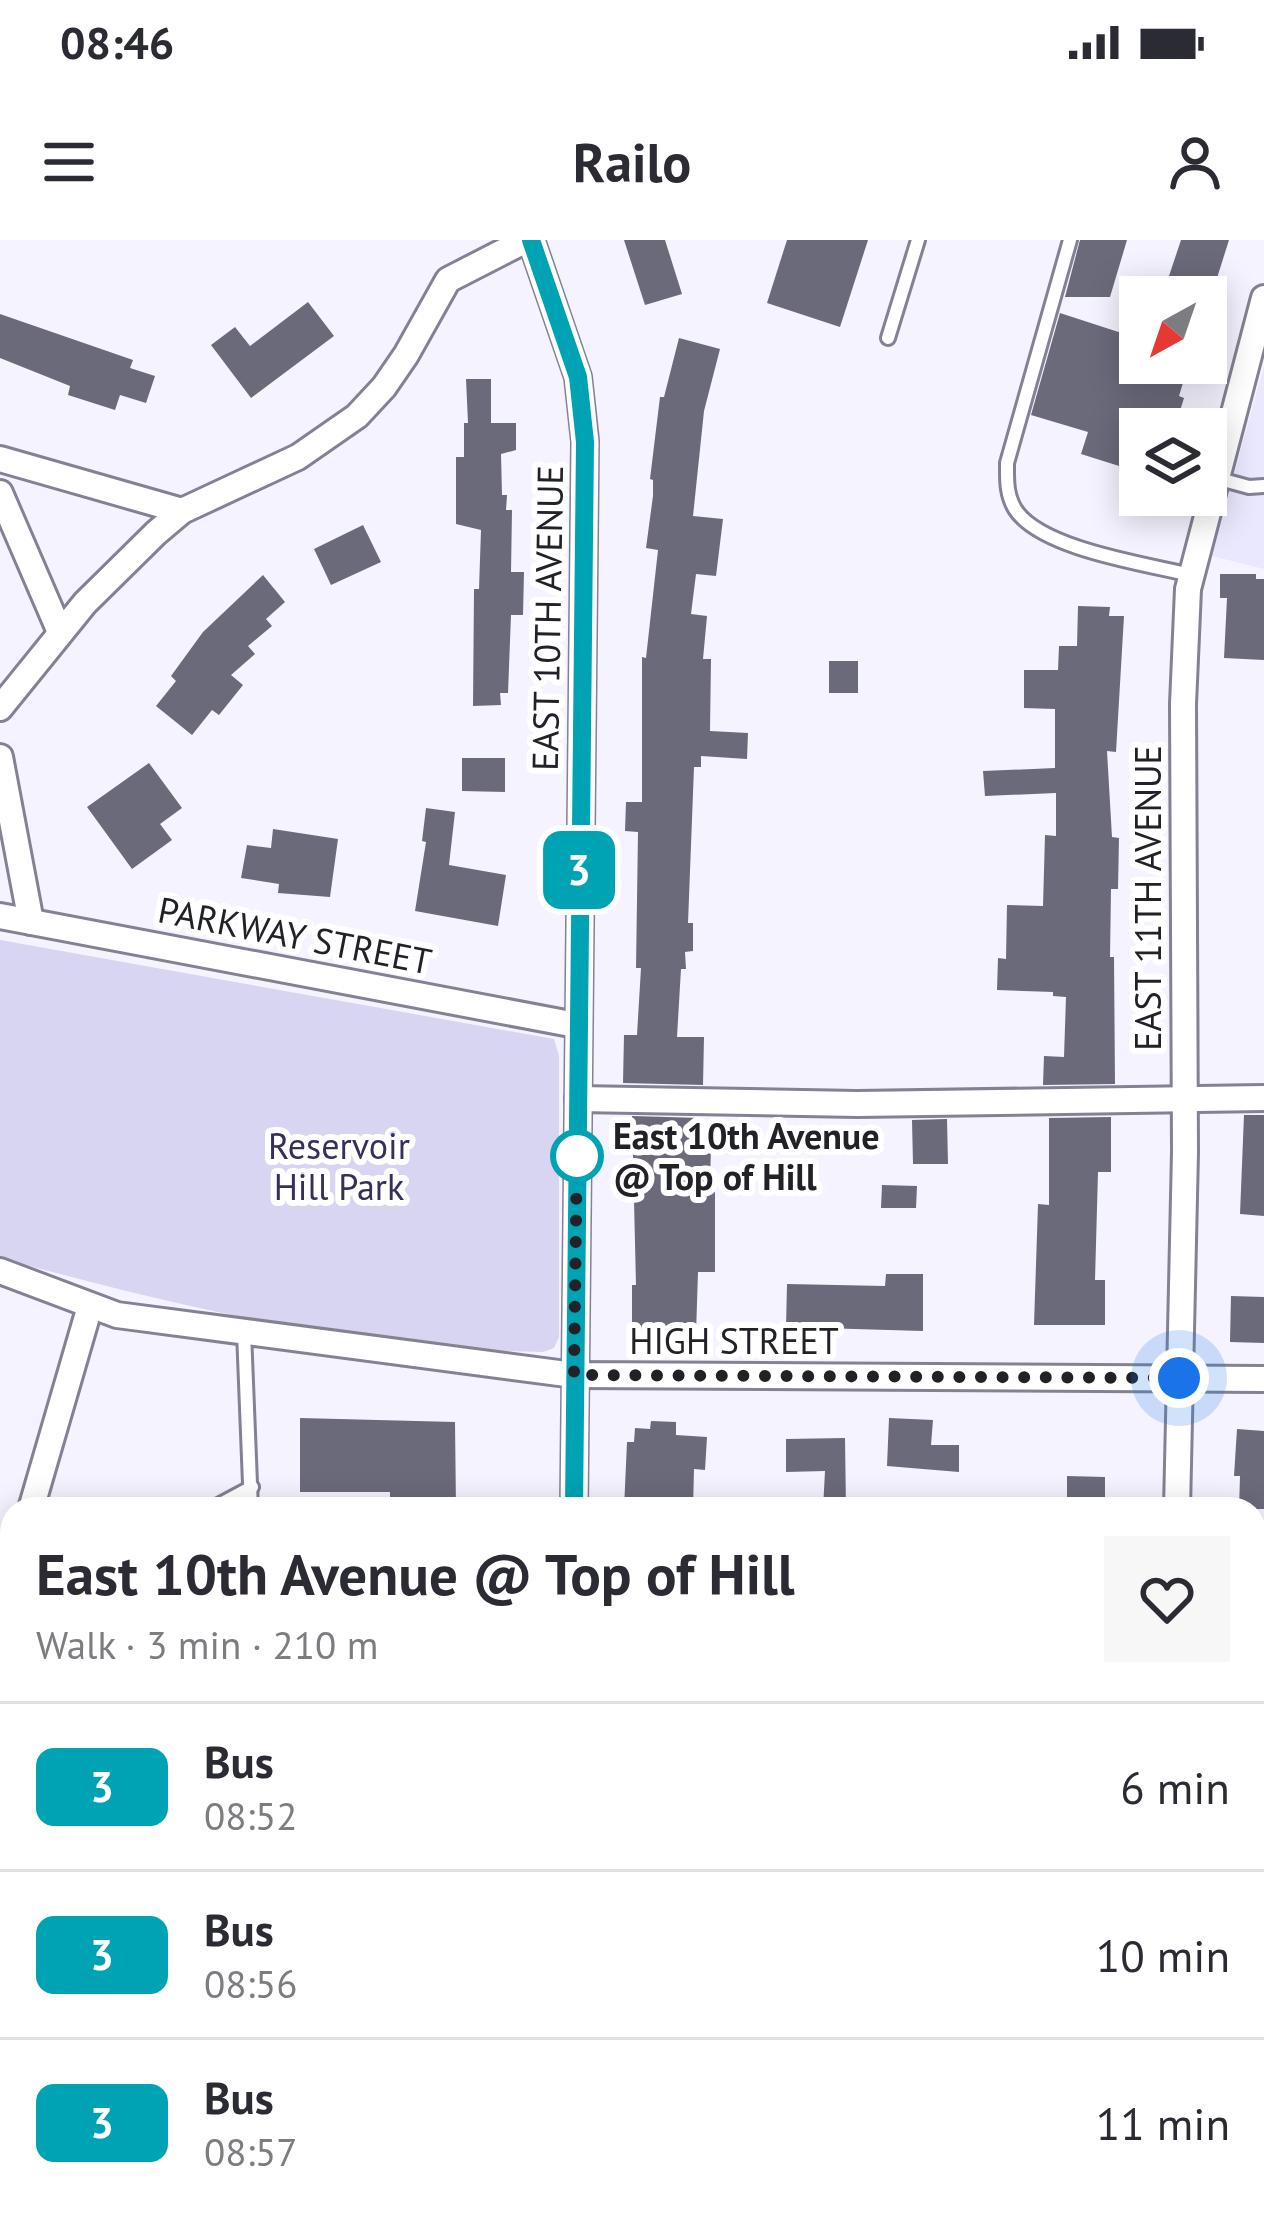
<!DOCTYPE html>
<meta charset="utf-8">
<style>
body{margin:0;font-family:"PT Sans",sans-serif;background:#f7f7f7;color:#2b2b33;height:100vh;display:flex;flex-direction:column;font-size:45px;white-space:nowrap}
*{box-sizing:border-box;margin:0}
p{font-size:39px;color:#7c7c81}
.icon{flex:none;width:66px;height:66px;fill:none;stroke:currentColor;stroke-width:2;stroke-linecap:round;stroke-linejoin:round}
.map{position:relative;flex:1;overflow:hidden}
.drawer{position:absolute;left:0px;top:1257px;width:1266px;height:735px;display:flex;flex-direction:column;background:#fff;border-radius:36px 36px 0 0;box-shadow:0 6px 30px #0003}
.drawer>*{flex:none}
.badge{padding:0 24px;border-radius:18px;font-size:42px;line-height:78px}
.needle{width:78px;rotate:220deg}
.fabs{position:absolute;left:1119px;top:36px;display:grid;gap:24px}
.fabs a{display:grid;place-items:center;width:108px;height:108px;border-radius:0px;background:#fff;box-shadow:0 6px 30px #0003;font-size:60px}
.you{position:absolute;width:60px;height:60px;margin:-30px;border:9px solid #fff;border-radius:50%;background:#1a73e8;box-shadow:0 0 0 18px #1a73e833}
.map>.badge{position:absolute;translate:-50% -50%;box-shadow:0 0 0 6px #fff}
.round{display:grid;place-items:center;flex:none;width:126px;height:126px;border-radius:0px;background:#f7f7f7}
.head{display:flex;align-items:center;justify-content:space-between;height:204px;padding:0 36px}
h1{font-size:57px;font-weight:700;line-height:90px}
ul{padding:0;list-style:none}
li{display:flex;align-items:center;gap:36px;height:168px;padding:0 36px;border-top:3px solid #e1e1e2}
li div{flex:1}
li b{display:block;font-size:45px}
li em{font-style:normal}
li .badge{min-width:132px;font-weight:700;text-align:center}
.status{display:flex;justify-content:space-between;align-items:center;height:84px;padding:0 60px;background:#fff;direction:ltr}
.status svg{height:33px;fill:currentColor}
header{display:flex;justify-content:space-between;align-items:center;height:156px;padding:0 36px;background:#fff;font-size:54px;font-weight:700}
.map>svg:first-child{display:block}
.built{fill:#e9e8fe}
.green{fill:#d7d5f1}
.building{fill:#6b6a7b}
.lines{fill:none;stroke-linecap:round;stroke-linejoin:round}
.lane-casing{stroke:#838193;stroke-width:18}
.street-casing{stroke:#838193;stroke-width:30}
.lane{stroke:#fff;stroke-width:12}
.street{stroke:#fff;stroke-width:24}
.line-casing{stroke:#fff;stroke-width:27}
.line{stroke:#00a3b4;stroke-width:18}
.walk{stroke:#222128;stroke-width:12;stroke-dasharray:0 21.6}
.stop-dot{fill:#fff;stroke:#00a3b4;stroke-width:6}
.labels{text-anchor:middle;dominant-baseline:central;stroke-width:12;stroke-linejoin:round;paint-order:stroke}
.street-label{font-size:36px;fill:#222128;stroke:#fff}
.stop-label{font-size:36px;font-weight:bold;fill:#222128;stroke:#fff;text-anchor:start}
.park-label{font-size:36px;fill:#362f5c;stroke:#fff}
</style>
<div class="status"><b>08:46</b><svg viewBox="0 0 49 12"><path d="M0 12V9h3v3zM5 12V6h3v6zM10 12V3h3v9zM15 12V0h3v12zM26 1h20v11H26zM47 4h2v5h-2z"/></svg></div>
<header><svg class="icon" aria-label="menu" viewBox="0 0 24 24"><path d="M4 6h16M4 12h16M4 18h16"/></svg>Railo<svg class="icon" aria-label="person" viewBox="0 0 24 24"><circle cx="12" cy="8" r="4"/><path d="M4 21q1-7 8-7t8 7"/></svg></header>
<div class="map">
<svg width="1264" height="1990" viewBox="0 0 1264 1990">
<rect width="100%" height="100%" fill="#f4f3ff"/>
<polygon class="built" points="1264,126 1264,329 1212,316"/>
<path class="green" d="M0,700L554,799L559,816V1097L554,1108L543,1112C360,1110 176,1066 0,1018Z"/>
<g class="building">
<polygon points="624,0 665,0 682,54 645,65"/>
<polygon points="787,0 868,0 840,87 767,63"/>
<polygon points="1080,0 1127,0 1110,57 1065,57"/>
<polygon points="1181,0 1229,0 1211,57 1162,57"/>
<polygon points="308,62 334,96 251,158 211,105 235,87 250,106"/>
<polygon points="1060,73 1140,99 1140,123 1189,123 1179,156 1184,158 1175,187 1151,180 1148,189 1140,189 1140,215 1135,231 1081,214 1088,192 1031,175"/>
<polygon points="0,74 133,120 130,128 155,136 146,163 120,155 115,170 68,155 70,146 0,118"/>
<polygon points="679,98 720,109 704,171 693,276 723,279 716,336 696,334 691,374 707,376 703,419 711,419 710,491 748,493 747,519 701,516 701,527 694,527 688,683 693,683 693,711 685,712 686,729 681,729 677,797 704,797 703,845 623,843 624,795 637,795 641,728 636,728 638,592 625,591 626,562 642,562 642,417 646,418 658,310 646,308 653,256 653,240 650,239 660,157 664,157"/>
<polygon points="466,139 491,139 491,183 516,183 516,210 501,214 502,255 507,255 506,270 512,270 511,332 524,332 523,375 511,375 508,453 500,453 501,465 473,466 474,349 479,349 481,290 456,284 456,217 464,217 464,183 468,183"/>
<polygon points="363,285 381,322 331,345 314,309"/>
<polygon points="1220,334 1256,334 1256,339 1264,339 1264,420 1224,418 1227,358 1220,358"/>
<polygon points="263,335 285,362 266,379 272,386 248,406 255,414 231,435 243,445 219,475 212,470 192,495 156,466 176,441 171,436 203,392"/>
<polygon points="1078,366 1110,367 1109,376 1124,376 1116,512 1107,511 1112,597 1119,598 1118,649 1111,649 1110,717 1114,717 1115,844 1043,845 1044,816 1064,817 1066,757 1053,756 1053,752 997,750 998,718 1006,719 1007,665 1043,666 1045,595 1056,596 1056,553 985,556 983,531 1055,528 1055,469 1024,468 1024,430 1058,430 1059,406 1077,406"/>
<rect x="829" y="421" width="29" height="32"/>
<polygon points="462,518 505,518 505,552 462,551"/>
<polygon points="149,523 182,568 160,584 172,600 132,629 87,567"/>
<polygon points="426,568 455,572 449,625 506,635 498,686 415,671 426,602 422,601"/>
<polygon points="273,589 338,599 330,657 278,653 279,644 241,638 247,605 271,608"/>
<polygon points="1244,875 1264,875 1264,976 1240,974"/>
<polygon points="632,876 701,878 704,883 704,909 711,909 710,940 715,940 715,1032 698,1032 696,1094 632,1092 632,1045 636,1045"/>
<polygon points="1111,877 1111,932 1098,932 1095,1040 1105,1040 1105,1085 1034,1085 1038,964 1049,965 1049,878"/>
<polygon points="947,879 948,924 913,924 912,880"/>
<polygon points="882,945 917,946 916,968 881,968"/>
<polygon points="886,1034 923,1034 923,1091 786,1087 787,1044 885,1046"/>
<polygon points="1231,1056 1264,1057 1264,1103 1230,1102"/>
<polygon points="300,1178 455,1182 456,1269 390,1269 390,1252 300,1252"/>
<polygon points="889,1178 933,1180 931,1205 959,1205 959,1232 887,1226"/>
<polygon points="651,1181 676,1182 676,1195 707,1197 705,1230 694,1229 693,1269 624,1269 627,1202 634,1202 635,1188 650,1189"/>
<polygon points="1237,1189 1264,1191 1264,1269 1239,1269 1240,1236 1234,1236"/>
<polygon points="845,1198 846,1269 823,1269 825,1231 786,1232 786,1199"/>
<polygon points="1067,1236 1105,1237 1105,1269 1067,1269"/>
</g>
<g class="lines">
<defs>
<g id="lane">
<path d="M1070,0L1007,223C1007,239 1006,254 1015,269C1040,309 1146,324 1191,335"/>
<polyline points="888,98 918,0"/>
<polyline points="1216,238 1249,247 1264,246"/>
<polyline points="244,1092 251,1269"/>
<polyline points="211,1269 252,1247"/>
</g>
<g id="street">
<polyline points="531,0 578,137 585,201 574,1269"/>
<polyline points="0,219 182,271"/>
<polyline points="0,253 60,392"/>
<polyline points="0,468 85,363 156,293 182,271 298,217 357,176 384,147 406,115 448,40 526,0"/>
<polyline points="0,517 31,682"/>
<polyline points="0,676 576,785"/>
<polyline points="578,859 857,864 1264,858"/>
<polyline points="0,1031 117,1075 574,1135 1264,1139"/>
<polyline points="31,1269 90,1066"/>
<polyline points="1177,1269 1185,912 1183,464 1188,349 1264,58"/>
<polyline points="0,1342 12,1318"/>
<polyline points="0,1724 12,1725"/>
<polyline points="1254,1744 1264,1744"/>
<polyline points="568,1990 568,1980"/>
<polyline points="1165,1990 1165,1980"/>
</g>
</defs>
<use href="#lane" class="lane-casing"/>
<use href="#street" class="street-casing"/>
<use href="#lane" class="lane"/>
<use href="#street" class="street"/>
</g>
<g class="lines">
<defs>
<polyline id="line" points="531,0 578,137 585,202 574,1269"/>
</defs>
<use href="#line" class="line-casing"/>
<use href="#line" class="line"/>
<polyline class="walk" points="577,916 577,905 574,1135 1179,1138"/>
</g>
<circle class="stop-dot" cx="577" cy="916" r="24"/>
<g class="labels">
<g class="street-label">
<text transform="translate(547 378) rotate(-89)">EAST 10TH AVENUE</text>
<text transform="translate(1147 658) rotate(-90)">EAST 11TH AVENUE</text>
<text transform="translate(295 695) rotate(11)">PARKWAY STREET</text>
<text x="734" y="1100">HIGH STREET</text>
</g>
<g class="stop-label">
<text x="613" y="895">East 10th Avenue<tspan x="613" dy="41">@ Top of Hill</tspan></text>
</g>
<g class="park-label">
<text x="339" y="905">Reservoir<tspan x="339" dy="41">Hill Park</tspan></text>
</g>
</g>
</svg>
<div class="fabs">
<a><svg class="needle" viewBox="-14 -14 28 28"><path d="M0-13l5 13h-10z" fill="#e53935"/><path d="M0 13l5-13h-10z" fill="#7c7c81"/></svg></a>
<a><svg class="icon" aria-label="layers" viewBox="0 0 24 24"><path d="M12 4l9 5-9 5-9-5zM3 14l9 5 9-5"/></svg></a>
</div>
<div class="you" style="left:1179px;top:1138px"></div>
<b class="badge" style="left:579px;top:630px;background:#00a3b4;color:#fff">3</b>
<section class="drawer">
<div class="head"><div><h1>East 10th Avenue @ Top of Hill</h1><p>Walk · 3 min · 210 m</p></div><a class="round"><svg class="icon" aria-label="heart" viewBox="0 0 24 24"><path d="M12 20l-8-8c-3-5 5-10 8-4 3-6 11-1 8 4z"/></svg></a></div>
<ul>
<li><span class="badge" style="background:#00a3b4;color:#fff">3</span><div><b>Bus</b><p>08:52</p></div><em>6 min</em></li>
<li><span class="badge" style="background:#00a3b4;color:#fff">3</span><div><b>Bus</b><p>08:56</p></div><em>10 min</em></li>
<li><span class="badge" style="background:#00a3b4;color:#fff">3</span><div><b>Bus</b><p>08:57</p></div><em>11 min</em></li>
</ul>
</section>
</div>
